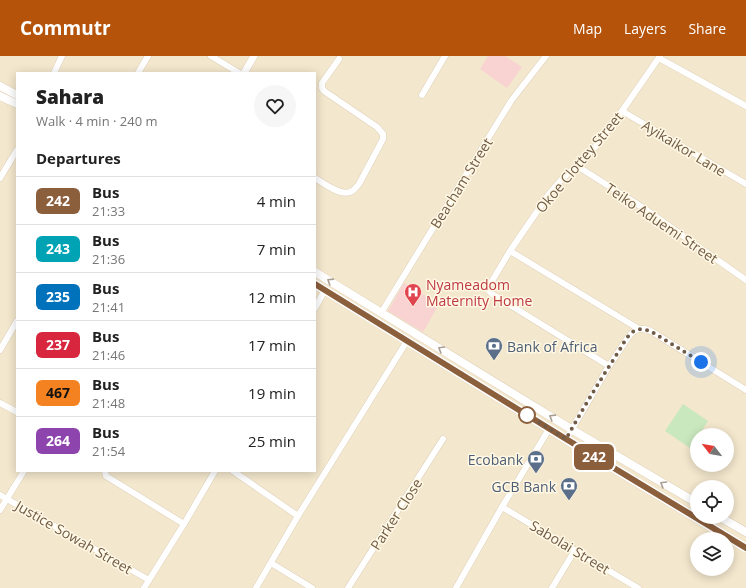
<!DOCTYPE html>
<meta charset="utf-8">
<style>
body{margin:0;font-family:"Open Sans",sans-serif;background:#f6f6f6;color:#222;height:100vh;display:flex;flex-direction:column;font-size:15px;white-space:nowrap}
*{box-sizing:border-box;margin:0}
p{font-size:13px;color:#767676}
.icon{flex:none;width:22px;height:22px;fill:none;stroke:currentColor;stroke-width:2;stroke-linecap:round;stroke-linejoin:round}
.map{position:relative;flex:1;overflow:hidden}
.drawer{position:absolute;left:16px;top:16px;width:300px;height:400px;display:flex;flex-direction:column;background:#fff;border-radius:0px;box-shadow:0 2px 10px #0003}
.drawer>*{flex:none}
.badge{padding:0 8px;border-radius:6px;font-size:14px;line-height:26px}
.needle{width:26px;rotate:301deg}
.buttons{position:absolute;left:690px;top:372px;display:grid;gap:8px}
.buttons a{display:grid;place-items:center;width:44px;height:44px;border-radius:50%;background:#fff;box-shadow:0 2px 10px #0003;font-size:20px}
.you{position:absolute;width:20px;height:20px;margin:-10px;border:3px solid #fff;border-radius:50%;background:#1a73e8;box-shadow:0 0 0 6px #1a73e833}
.map>.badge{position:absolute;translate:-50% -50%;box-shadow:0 0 0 2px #fff}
h2{padding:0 20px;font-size:15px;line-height:36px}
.round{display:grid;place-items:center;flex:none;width:42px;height:42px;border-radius:21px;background:#f6f6f6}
.overview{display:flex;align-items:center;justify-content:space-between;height:68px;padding:0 20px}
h1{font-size:19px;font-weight:800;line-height:30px}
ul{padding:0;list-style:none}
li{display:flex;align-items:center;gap:12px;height:48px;padding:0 20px;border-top:1px solid #e0e0e0}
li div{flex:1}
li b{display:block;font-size:15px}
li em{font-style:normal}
li .badge{min-width:44px;font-weight:700;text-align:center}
header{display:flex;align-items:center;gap:24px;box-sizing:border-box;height:56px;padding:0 20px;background:#b45309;color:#fff}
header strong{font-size:19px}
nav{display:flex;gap:22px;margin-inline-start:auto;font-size:14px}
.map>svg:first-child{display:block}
.residential{fill:#f3e7cd;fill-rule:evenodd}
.medical{fill:#f9d2d2}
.green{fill:#c9e8be}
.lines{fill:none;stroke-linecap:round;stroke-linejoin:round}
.minor-casing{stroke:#dfd1bb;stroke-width:7}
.tertiary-casing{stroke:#dfd1bb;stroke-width:8}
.secondary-casing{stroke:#e1d0b6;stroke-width:9}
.minor{stroke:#fff;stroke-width:6}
.tertiary{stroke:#fff;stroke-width:7}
.secondary{stroke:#fff;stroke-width:8}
.oneway{stroke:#aa9d91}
.line-casing{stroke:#fff;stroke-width:9}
.line{stroke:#8b5e3c;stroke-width:6}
.walk{stroke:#715c47;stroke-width:4;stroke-dasharray:0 7.2}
.stop-dot{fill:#fff;stroke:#8b5e3c;stroke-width:2}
.labels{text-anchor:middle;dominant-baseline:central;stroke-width:3;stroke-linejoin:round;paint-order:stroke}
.street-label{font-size:14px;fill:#715c47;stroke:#fff8e4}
.health-label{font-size:14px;fill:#be3a42;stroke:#fff8e4;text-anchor:start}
.service-label{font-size:14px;fill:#4e5e75;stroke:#fff8e4;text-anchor:end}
</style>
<header>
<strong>Commutr</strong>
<nav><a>Map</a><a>Layers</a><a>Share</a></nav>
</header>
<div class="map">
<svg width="746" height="532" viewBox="0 0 746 532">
<rect width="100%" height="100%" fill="#fbf4de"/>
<path class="residential" d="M0,0H746V532H0ZM17,17H315V415H17ZM697,379H727V409H697ZM697,431H727V461H697ZM697,483H727V513H697Z"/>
<g class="medical">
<polygon points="488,0 505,0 522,11 507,32 480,13"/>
<polygon points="404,227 439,248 423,276 388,255"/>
</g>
<polygon class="green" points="683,348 708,365 699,379 697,379 697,382 690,392 665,375"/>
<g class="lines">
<defs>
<g id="minor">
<polyline points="211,0 239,17"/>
<polyline points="659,2 746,50"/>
<polyline points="54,17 62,0"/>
<polyline points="138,17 148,0"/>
<polyline points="422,39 445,0"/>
<polyline points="622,55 746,128"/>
<polyline points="577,110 642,151 746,224"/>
<polyline points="0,122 17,94"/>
<path d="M315,122C323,127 340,140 350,136C354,135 356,131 359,128L383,83V78L377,71L324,35L322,32V27L339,3"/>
<polyline points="510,195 639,273 644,273 651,275 746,334"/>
<polyline points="315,252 325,234"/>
<polyline points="381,257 511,45 546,0"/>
<polyline points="0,294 17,265"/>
<polyline points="609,310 492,238 489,235 489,230 510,195 549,138 562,123 577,110 596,90 622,55 660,0"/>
<polyline points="0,347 17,356"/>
<polyline points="566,383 609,310 629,280 634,275 639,273"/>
<polyline points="105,415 106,420 184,468"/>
<polyline points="233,415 298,460"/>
<polyline points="0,439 149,524"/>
<polyline points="502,451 638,532"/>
<polyline points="0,454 24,415"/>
<polyline points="271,507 312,532"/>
<polyline points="144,532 184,468 215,415"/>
<polyline points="256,532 298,460 407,285"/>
<polyline points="348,532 443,383"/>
<polyline points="456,532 502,451 549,373"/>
<polyline points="552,532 575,494"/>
</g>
<polyline id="tertiary" points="244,17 254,0"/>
<g id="secondary">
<polyline points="0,30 17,39"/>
<polyline points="0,40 17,48"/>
<polyline points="315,216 571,373 697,447"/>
<polyline points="315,228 589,398 746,492"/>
<polyline points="720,461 746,476"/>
</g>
</defs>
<use href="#minor" class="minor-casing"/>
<use href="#tertiary" class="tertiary-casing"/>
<use href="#secondary" class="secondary-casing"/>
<use href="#minor" class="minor"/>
<use href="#tertiary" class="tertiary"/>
<use href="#secondary" class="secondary"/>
</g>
<defs><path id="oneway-chevron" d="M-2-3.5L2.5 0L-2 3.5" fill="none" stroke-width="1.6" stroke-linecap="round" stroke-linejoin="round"/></defs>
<g class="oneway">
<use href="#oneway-chevron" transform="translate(330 225) rotate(-148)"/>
<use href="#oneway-chevron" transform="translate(441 293) rotate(-149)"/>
<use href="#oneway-chevron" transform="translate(552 361) rotate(-148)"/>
<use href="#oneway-chevron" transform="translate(663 428) rotate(-149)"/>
</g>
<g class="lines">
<defs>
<polyline id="line" points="315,228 566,383 746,492"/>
</defs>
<use href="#line" class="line-casing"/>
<use href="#line" class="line"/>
<path class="walk" d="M527,359L524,357L566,383C582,354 599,326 617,298C622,291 626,280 634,275C640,272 645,273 652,276L701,306"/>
</g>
<defs>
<symbol id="hospital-pin" viewBox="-11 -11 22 30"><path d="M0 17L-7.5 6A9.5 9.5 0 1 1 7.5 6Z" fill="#e0444e" stroke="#fff8e4"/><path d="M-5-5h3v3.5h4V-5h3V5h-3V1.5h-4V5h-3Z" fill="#fff"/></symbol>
<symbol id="bank-pin" viewBox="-11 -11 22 30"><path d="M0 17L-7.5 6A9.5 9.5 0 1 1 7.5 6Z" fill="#5c6f8a" stroke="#fff8e4"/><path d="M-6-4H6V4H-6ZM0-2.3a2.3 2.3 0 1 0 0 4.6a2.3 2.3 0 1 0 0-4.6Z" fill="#fff"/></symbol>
</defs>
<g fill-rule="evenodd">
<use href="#hospital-pin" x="403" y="226" width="20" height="27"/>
<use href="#bank-pin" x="484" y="280" width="20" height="27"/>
<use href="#bank-pin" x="526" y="393" width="20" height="27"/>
<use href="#bank-pin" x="559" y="420" width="20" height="27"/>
</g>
<circle class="stop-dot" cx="527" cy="359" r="8"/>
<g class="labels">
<g class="street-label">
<text transform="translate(684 92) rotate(31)">Ayikaikor Lane</text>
<text transform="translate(579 106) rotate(-50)">Okoe Clottey Street</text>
<text transform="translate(461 127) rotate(-58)">Beacham Street</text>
<text transform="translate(662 167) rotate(34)">Teiko Aduemi Street</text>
<text transform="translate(396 458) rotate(-57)">Parker Close</text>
<text transform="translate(74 481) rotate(30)">Justice Sowah Street</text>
<text transform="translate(570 491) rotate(31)">Sabolai Street</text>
</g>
<g class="health-label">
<text x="426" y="228">Nyameadom<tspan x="426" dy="16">Maternity Home</tspan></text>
</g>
<g class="service-label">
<text x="507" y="290" text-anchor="start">Bank of Africa</text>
<text x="523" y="403">Ecobank</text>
<text x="556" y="430">GCB Bank</text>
</g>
</g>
</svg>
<div class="buttons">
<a><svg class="needle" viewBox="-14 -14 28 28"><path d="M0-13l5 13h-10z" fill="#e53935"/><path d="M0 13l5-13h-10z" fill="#767676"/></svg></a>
<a><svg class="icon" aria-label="locate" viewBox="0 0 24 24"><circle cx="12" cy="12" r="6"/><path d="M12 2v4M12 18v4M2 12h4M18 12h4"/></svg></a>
<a><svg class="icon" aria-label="layers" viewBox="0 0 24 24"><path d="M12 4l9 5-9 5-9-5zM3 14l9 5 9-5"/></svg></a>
</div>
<div class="you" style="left:701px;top:306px"></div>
<b class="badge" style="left:594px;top:401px;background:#8b5e3c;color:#fff">242</b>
<section class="drawer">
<div class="overview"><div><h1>Sahara</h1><p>Walk · 4 min · 240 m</p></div><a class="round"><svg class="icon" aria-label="heart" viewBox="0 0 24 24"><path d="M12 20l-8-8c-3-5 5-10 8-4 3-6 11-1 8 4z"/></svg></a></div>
<h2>Departures</h2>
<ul>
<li><span class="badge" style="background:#8b5e3c;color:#fff">242</span><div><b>Bus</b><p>21:33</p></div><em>4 min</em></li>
<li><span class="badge" style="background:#00a3b4;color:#fff">243</span><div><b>Bus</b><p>21:36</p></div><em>7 min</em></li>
<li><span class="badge" style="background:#0072bc;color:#fff">235</span><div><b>Bus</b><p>21:41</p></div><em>12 min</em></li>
<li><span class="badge" style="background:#d7263d;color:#fff">237</span><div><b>Bus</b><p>21:46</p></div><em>17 min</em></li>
<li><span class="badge" style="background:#f58220;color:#111">467</span><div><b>Bus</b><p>21:48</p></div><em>19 min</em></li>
<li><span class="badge" style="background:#8e44ad;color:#fff">264</span><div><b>Bus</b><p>21:54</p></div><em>25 min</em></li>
</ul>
</section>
</div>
